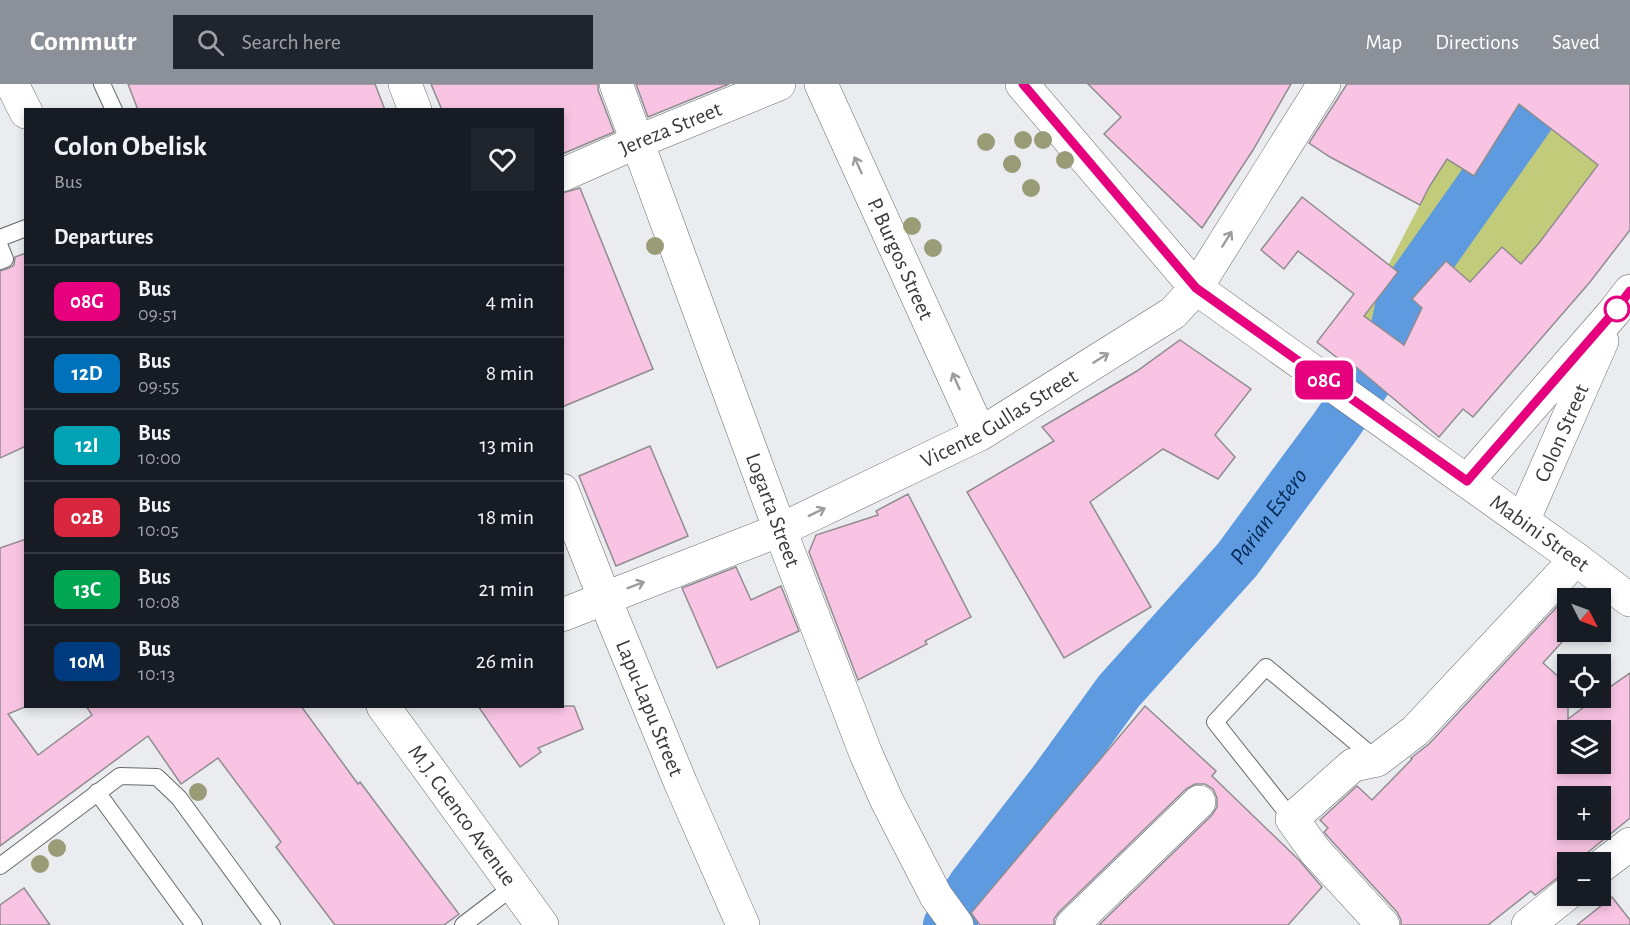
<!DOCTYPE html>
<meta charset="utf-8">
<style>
body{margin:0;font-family:"Alegreya Sans",sans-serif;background:#20242c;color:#f1f3f6;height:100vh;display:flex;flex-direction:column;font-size:22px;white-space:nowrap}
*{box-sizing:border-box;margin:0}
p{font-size:20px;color:#9ea1a6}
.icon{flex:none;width:33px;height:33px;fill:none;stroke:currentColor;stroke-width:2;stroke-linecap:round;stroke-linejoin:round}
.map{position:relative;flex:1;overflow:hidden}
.drawer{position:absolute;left:24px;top:24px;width:540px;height:600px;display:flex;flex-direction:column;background:#171b24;border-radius:0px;box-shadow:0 3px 9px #0003}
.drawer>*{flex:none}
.badge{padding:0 12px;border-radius:9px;font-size:21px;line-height:39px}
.needle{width:39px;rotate:132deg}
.buttons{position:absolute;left:1557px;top:504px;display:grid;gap:12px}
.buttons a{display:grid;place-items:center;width:54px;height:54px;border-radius:0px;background:#171b24;box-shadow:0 3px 9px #0003;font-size:30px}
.map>.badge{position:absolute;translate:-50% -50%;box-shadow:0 0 0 3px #fff}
h2{padding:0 30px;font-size:22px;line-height:54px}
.round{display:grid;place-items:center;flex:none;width:63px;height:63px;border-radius:0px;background:#20242c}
.headline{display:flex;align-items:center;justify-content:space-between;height:102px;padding:0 30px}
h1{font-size:28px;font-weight:700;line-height:45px}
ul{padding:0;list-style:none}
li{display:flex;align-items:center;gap:18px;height:72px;padding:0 30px;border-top:2px solid #363941}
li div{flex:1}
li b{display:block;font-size:22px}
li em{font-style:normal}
li .badge{min-width:66px;font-weight:700;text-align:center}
header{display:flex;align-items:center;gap:36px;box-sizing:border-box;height:84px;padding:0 30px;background:#8c9099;color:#fff}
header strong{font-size:28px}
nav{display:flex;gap:33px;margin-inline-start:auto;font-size:21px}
.search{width:420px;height:54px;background:#20242c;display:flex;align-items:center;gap:15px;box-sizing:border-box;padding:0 21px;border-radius:0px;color:#9ea1a6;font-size:22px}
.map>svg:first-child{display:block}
.green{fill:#c2cb79}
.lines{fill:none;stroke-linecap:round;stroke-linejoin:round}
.river{stroke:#5d9adf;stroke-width:50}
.building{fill:#f9c4e4;stroke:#908d8e;stroke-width:1.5;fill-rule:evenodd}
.lane-casing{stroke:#66686a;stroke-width:18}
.street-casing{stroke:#66686a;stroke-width:34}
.secondary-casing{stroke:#66686a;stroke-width:34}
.lane{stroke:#fff;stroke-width:16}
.street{stroke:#fff;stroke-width:33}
.secondary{stroke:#fff;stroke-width:33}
.tree{fill:#999c77}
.oneway{stroke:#9c9c9d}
.line-casing{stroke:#fff;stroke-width:14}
.line{stroke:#e6007e;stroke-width:9}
.stop-dot{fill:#fff;stroke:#e6007e;stroke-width:3}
.labels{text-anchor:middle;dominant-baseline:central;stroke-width:6;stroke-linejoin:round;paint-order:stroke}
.street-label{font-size:22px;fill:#3a3a3b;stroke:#fff}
.water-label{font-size:24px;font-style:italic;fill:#002954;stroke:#fff}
</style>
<header>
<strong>Commutr</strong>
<div class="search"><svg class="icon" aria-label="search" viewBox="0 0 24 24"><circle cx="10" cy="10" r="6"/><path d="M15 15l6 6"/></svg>Search here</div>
<nav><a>Map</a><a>Directions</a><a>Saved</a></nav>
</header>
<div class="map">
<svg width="1630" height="841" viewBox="0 0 1630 841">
<rect width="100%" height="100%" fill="#ebecef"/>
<polygon class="green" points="1532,0 1598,81 1539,159 1521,180 1502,163 1470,198 1446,177 1412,215 1422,224 1399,271 1380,303 1353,286 1383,246 1364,232 1398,188 1389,180 1429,103 1447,75 1474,91"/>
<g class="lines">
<path class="river" id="s1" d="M948,841L972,803L1053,698L1119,607L1237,476L1335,343L1373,288L1393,255L1402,214L1553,0"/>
</g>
<g class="building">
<polygon points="128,0 375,0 385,26 138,26"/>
<polygon points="431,0 598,0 598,6 614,48 562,70 562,26 442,26"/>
<polygon points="636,0 729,0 648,33"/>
<polygon points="1088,0 1291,0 1253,66 1202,144 1104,50 1121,33"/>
<polygon points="1347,0 1630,0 1630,146 1590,198 1473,333 1463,325 1439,353 1356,283 1353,286 1317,258 1354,210 1298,167 1284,185 1261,166 1302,113 1398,188 1364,232 1404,261 1422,224 1412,215 1446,177 1470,198 1502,163 1521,180 1539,159 1598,81 1519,20 1474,92 1447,75 1429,103 1420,121 1330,73 1309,59"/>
<polygon points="580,104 653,285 562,323 562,109"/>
<polygon points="26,169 26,362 0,374 0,187 9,184 14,181 15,173"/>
<polygon points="1180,256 1251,305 1215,351 1235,373 1218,395 1163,365 1090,418 1151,523 1064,574 967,408 1054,357 1042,343 1137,287"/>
<polygon points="650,362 688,452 616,482 579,392"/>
<polygon points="908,410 971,533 925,557 927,560 858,596 809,468 816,451 878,431 876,427"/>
<polygon points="26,455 25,623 8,630 38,671 92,631 86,622 301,622 358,700 360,698 459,830 444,841 335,841 276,763 281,758 218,674 181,700 148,652 0,762 0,464"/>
<polygon points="736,483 751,516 781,502 799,547 717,584 682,504"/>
<path d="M1569,510L1574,514H1568V548H1571L1543,579L1568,601V635L1596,614H1600V610L1630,589V734L1576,778H1568V786L1535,811L1531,807L1488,841H1401V836L1397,828L1330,755L1324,748L1328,744L1320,736L1357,702L1372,716L1412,675L1411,674L1429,660ZM1568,646H1600V680H1568ZM1568,712H1600V746H1568Z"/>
<polygon points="478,622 574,622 583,645 538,664 541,668 520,683"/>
<polygon points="1145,622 1216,687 1212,692 1299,776 1322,803 1288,841 1099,841 1212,731 1217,723 1217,714 1213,705 1205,700 1195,700 1186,705 1059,828 1054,835 1054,841 980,841 971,829"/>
<polygon points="24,804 50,841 0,841 0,821"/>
<polygon points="1612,813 1630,836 1630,841 1577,841"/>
</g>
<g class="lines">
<defs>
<g id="lane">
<polyline points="102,0 114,26"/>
<polyline points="0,154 26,144"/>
<polyline points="0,163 5,175 0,177"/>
<polyline points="97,708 194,841"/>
<polyline points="1292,735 1215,638 1266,583 1377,676"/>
<polyline points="0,782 120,692 157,693 179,714 272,841"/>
<polyline points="463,841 514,802"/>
</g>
<g id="street">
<path id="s2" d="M616,0L780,446L866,670L887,717L936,812L957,841"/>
<path id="s3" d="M821,0L980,350"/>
<path id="s4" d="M604,513L681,700L743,841"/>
<polyline points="1072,841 1199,718"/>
<polyline points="1383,841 1315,767 1292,735 1353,681 1377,676 1415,647 1576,475"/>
</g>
<g id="secondary">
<polyline points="12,0 26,28"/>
<polyline points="405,0 415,26"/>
<path id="s5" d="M1022,0L1196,204L1576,475L1630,516"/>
<path id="s6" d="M562,91L637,58L779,0"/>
<polyline points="1467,397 1614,228 1630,207"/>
<polyline points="562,406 604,513"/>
<path id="s7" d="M1523,437L1602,257"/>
<path id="s8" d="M562,531L780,446L980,350L1173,229L1196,204L1324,0"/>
<path id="s9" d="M383,622L542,841"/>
<polyline points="1600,783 1630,760"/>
<polyline points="1528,841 1568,809"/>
</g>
</defs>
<use href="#lane" class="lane-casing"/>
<use href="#street" class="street-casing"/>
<use href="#secondary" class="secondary-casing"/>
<use href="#lane" class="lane"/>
<use href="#street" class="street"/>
<use href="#secondary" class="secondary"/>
</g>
<g class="tree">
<circle cx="1023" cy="56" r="9"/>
<circle cx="1043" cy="56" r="9"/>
<circle cx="986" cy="58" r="9"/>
<circle cx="1065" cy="76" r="9"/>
<circle cx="1012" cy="80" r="9"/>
<circle cx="1031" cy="104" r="9"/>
<circle cx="912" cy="142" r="9"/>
<circle cx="655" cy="162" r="9"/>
<circle cx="933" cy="164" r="9"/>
<circle cx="198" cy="708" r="9"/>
<circle cx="57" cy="764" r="9"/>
<circle cx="40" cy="780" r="9"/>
</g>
<defs><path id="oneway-shaft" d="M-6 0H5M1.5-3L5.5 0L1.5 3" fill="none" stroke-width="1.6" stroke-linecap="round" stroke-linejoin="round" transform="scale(1.5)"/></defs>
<g class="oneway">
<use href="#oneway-shaft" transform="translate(858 81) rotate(-114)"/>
<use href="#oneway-shaft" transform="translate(1227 155) rotate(-58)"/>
<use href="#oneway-shaft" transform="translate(1101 274) rotate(-32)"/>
<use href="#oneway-shaft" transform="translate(956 297) rotate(-114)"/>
<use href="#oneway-shaft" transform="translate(817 428) rotate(-26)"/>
<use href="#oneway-shaft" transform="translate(636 501) rotate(-21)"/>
</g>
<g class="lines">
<defs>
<polyline id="line" points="1023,0 1196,204 1467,397 1614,228 1630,207"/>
</defs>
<use href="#line" class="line-casing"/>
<use href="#line" class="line"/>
</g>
<circle class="stop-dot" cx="1617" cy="225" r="12"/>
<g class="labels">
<g class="street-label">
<text stroke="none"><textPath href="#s6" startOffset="118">Jereza Street</textPath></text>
<text stroke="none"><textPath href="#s3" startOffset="192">P. Burgos Street</textPath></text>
<text stroke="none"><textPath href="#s8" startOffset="480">Vicente Gullas Street</textPath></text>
<text stroke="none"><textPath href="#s7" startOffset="96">Colon Street</textPath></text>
<text stroke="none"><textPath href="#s2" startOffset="454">Logarta Street</textPath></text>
<text stroke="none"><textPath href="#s5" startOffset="690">Mabini Street</textPath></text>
<text stroke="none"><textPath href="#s4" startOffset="120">Lapu-Lapu Street</textPath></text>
<text stroke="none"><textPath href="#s9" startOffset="135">M.J. Cuenco Avenue</textPath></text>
</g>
<g class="water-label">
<text stroke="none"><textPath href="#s1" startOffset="520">Parian Estero</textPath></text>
</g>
</g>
</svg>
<div class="buttons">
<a><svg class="needle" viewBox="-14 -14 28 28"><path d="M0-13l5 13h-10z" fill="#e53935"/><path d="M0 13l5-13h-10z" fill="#9ea1a6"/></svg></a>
<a><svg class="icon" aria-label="locate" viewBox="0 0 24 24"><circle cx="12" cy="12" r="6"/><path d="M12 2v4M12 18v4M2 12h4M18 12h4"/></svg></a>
<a><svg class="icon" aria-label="layers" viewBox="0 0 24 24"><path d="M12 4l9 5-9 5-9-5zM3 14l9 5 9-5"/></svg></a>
<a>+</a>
<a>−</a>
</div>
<b class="badge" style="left:1324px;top:296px;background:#e6007e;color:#fff">08G</b>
<section class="drawer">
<div class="headline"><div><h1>Colon Obelisk</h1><p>Bus</p></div><a class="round"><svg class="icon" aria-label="heart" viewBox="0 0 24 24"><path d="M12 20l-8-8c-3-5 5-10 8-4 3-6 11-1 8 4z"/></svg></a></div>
<h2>Departures</h2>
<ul>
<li><span class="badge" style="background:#e6007e;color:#fff">08G</span><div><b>Bus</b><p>09:51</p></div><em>4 min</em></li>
<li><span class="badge" style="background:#0072bc;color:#fff">12D</span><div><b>Bus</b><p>09:55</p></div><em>8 min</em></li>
<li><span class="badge" style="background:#00a3b4;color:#fff">12I</span><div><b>Bus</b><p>10:00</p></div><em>13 min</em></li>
<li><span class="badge" style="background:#d7263d;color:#fff">02B</span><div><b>Bus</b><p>10:05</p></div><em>18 min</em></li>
<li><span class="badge" style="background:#00a651;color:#fff">13C</span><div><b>Bus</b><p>10:08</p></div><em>21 min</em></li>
<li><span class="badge" style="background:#003b80;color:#fff">10M</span><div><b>Bus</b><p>10:13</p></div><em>26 min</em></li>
</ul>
</section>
</div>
